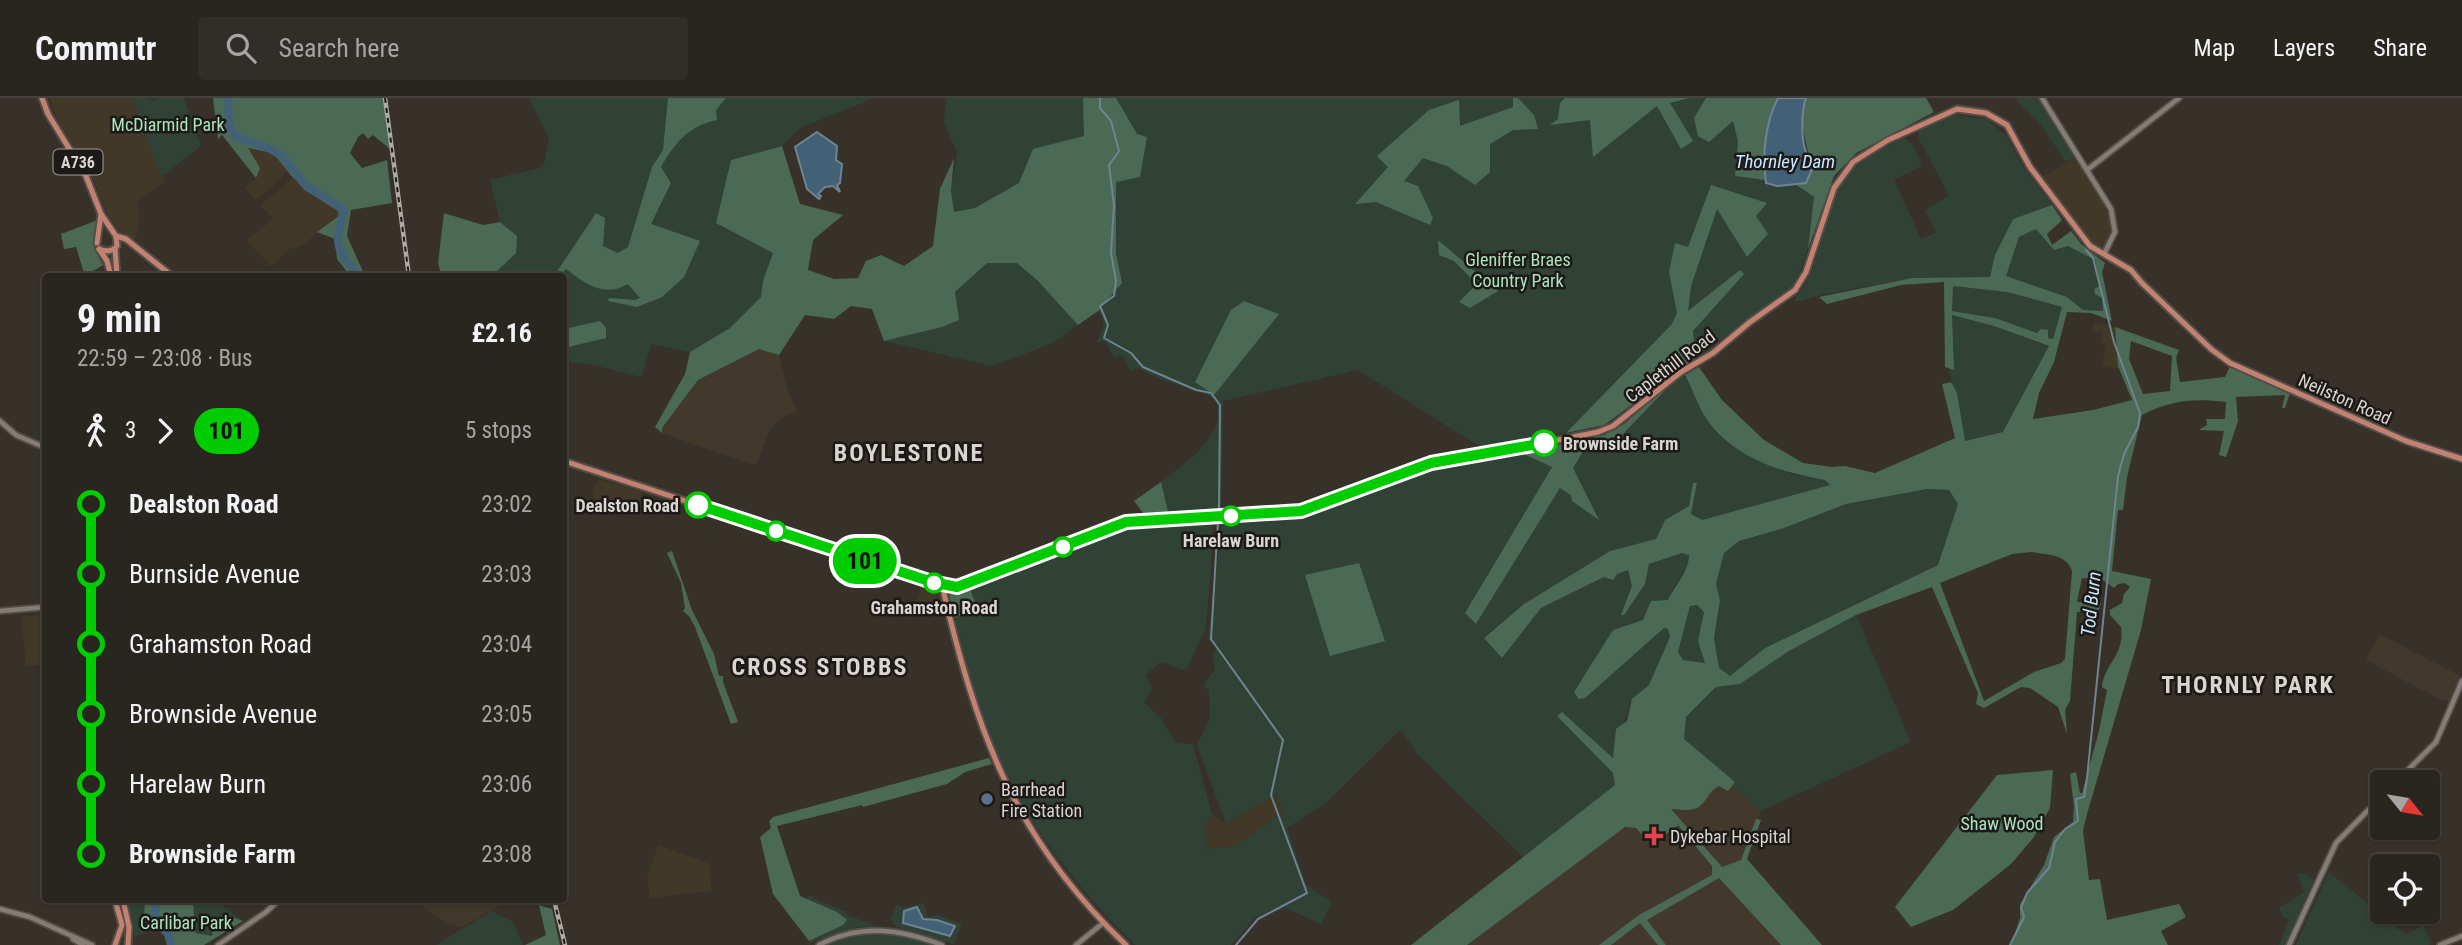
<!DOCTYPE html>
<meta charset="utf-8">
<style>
body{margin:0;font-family:"Roboto Condensed",sans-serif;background:#312d28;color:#f1f3f6;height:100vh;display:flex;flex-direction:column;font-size:26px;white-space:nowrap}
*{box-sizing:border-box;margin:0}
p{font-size:23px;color:#a5a5a4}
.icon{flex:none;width:38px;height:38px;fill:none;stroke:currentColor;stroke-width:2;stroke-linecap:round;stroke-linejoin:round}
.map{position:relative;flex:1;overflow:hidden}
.side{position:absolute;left:42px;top:175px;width:525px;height:630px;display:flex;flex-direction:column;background:#29251f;border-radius:7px;box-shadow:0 2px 5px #0004,0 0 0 2px #45423d}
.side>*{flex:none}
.badge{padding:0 14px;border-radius:23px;font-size:24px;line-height:46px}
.needle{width:46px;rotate:120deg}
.controls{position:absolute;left:2370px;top:672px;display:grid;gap:14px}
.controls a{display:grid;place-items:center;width:70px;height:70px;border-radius:7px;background:#29251f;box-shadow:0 2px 5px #0004,0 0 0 2px #45423d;font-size:35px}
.map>.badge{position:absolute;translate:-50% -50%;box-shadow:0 0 0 4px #fff}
.legs{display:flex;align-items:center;gap:10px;height:77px;padding:0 35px;font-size:23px}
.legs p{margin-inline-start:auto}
.summary{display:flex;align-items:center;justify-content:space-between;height:119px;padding:0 35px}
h1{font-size:38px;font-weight:700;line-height:52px}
ul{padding:0 35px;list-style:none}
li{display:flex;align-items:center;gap:24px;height:70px;font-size:26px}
li i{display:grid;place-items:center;width:10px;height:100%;margin:0 9px;background:currentColor}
li i::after{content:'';width:18px;height:18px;margin:-9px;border:5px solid;border-radius:50%;background:#29251f}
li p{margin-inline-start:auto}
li:first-child i{background:linear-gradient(#0000 50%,currentColor 0)}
li:last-child i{background:linear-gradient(currentColor 50%,#0000 0)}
header{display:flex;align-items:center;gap:42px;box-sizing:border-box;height:98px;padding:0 35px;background:#29251f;border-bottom:2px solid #45423d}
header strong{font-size:33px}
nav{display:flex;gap:38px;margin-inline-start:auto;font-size:24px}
.search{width:490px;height:63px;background:#312d28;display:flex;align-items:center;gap:18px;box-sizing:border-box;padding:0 24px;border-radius:7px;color:#a5a5a4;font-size:26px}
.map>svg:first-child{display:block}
.commercial{fill:#423828}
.built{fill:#43382c}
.green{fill:#304236}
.forest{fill:#4b6a55;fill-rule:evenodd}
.water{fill:#426176;stroke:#6f8491;stroke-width:2}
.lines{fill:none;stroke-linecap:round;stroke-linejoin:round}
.stream{stroke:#6f8491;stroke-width:2}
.river{stroke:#426176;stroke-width:8}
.minor-casing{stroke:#534e47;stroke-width:8}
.major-casing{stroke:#534e47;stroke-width:9}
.minor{stroke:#857d75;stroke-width:4.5}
.major{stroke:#c38171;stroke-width:5}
.rail-casing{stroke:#ada9a3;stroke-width:4.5}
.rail{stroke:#1c1916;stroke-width:2;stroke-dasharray:5;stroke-linecap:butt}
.line-1-casing{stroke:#fff;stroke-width:16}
.line-1{stroke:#0c0;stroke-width:10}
.stop-1-dot{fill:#fff;stroke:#0c0;stroke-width:3.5}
.service-dot{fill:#5c6f8a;stroke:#1c1916;stroke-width:2.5}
.health-dot{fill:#e0444e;stroke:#1c1916;stroke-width:2.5}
.labels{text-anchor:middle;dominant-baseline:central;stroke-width:5;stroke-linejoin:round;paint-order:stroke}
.shield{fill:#1c1916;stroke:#a09d98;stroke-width:2}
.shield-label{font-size:16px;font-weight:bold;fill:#d9d5d0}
.park-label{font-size:18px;fill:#aae3bc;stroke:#1c1916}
.street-label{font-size:18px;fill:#d9d5d0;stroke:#1c1916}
.stop-label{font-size:18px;font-weight:bold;fill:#d9d5d0;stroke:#1c1916}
.poi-label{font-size:18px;fill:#d9d5d0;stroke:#1c1916;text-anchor:start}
.water-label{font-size:19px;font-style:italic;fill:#c5e6fe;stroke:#1c1916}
.district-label{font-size:24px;font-weight:bold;letter-spacing:2px;fill:#d9d5d0;stroke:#1c1916}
</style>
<header>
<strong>Commutr</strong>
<div class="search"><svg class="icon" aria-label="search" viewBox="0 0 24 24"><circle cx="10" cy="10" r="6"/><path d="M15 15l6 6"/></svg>Search here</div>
<nav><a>Map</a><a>Layers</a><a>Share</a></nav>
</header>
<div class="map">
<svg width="2462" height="847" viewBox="0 0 2462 847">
<rect width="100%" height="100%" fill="#373129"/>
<g class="commercial">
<polygon points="50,0 132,0 165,84 138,102 139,124 136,140 132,142 119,131 107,115 95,85 57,20"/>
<polygon points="247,50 273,55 289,73 256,102 245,90 256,80 260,70"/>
<polygon points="2076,59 2113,122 2112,138 2103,150 2092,145 2041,80"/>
<polygon points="293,80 337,108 340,118 301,148 289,151 271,168 246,142 274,121 260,107"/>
<polygon points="2094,224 2115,229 2119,270 2102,269 2105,246 2101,245 2102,235 2092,231"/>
<polygon points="598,381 643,394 637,410 594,401 594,397 591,396"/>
<polygon points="922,487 939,492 943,506 919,513 914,511"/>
<polygon points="45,513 45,567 26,567 21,519 41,517 41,514"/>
<polygon points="1277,696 1283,714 1235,748 1208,751 1204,730 1212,716 1226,726"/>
<polygon points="658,747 710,766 711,793 650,800 647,780"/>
</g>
<g class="built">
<polygon points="759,250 779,257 787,290 797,313 779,322 770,331 757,365 753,367 662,335 662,330 698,282"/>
<polygon points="2380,536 2460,578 2449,602 2443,603 2366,562"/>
<polygon points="1677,643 1761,713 1743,763 1811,847 1412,847"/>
<polygon points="413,802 505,802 508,803 461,830 452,826 450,827"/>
</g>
<g class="green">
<polygon points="132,0 150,0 152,3 158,0 184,0 201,48 161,79"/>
<polygon points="529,0 875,0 802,29 782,48 731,62 773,155 761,199 730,230 690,254 651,246 642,279 589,266 564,264 564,178 492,178 517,138 500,124 490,82 543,69 549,41"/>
<path d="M946,0H1925L1934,14L1856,55L1834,78L1795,187L1604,327L1482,350L1358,272L1223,303L1221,413L1169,418L1161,384C1184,365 1228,338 1216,303L1204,294L1164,283L1138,270L1131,273L1122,257L1114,260L1105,243L1097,244C1102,228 1107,232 1099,214L1095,216L1033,51L1019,85L975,110L954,114L951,93L957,54L944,25Z"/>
<polygon points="2014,0 2038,0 2076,59 2066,64 2038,23"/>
<path d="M1954,17L1987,21L1997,30L2006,37L2022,68L2052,107L2013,121L1995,157L1990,179L1912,180L1825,196L1796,204L1794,202C1826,167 1818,109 1850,74C1864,59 1886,50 1904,39L1913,47L1922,68L1894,82L1921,141L1936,135L1925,112L1949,98L1919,41V31Z"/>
<polygon points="2037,131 2054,152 2068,148 2095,162 2103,213 2083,212 2067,199 2005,178 2019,139"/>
<polygon points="986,165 1017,165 1038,183 1078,227 1053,245 992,268 884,243 942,229 958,222 955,194"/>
<polygon points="1953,188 2007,194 2062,209 2053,241 2048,240 2048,232 2037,236 1995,220 1952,213"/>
<polygon points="1952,217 1994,228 2049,249 2004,334 1965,343 1949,271 1954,271"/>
<path d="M1685,277L1705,319L1790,376L1826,382L1831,387L1702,422L1691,417L1697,385L1689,408L1665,422L1656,441L1610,453L1524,506L1484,539L1502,560L1541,510L1604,479L1628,471L1632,488L1622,516L1645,486L1649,466L1682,455L1689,457V469L1675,487L1668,502L1643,522L1613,532L1599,559L1597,588L1664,530L1668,531L1670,539L1649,588L1632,601L1613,660L1562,614L1558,618L1613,675L1615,687L1523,759L1417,656L1401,631L1327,704L1287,730L1306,787L1332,804L1321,826L1285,810L1255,820L1231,847H1135C1075,788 1020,717 988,639C973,601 966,559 955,520L976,509L969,489L1111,435L1137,429L1212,425L1211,476L1205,532L1186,573L1162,564L1145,577L1153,590L1144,604L1161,620L1176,645L1193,646L1212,716L1204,730L1208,751L1235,748L1283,714L1276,696L1226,726L1197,647L1210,620L1209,593L1203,588L1215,571L1212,561L1216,550L1208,542L1222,424L1316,416L1426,370L1521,355L1552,369L1465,515L1476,526L1560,390L1572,397L1573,370L1587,347L1622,337L1675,282Z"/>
<polygon points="1927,391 1949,392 1958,406 1938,467 1765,550 1730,579 1719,571 1714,540 1720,502 1716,486 1724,455 1739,443 1784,430 1846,406"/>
<polygon points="1697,507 1704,514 1702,525 1705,565 1683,562 1678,554 1690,508"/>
<polygon points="1856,517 1911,644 1761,713 1732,688 1734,684 1684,641 1686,619 1717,589 1740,586 1789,553"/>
<polygon points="2329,774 2406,837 2423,827 2431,844 2429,847 2296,847"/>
<polygon points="2297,775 2307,776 2314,782 2285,847 2279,847 2289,822 2283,819 2279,810 2304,794"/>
<polygon points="814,797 812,802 816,801 844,813 847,812 846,817 879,828 857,829 810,845 809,843 842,827 821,809 808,803 807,799"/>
<polygon points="128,802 214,802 243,823 204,847 168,847 166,838 159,829 135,839"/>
<polygon points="924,805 927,819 938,817 962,826 954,846 896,829 891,822 896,807 903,810"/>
<polygon points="492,813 513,824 523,847 436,847"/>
<polygon points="872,835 896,835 935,847 824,847 847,837"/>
</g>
<g class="forest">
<polygon points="213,0 383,0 391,52 373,37 368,41 363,35 358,39 350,55 362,70 387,62 392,105 351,112 347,138 365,178 350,178 337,161 335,141 317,134 339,118 337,108 293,80 273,55 248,50 260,70 256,80 222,37 218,41"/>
<path d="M668,0H726L716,12L717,22C688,28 675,45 661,69L671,85L651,126L700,143L684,179L662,199L637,209L608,203L609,200L635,202L640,200L628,186C604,200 586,186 566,171L560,178H554L596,115L605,120L603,148L618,155L628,149L652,69L663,52Z"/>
<polygon points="1083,0 1116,0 1137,36 1147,39 1140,79 1116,84 1116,156 1122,185 1098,213 1078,227 1038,183 1017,165 987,165 955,194 959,222 942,229 884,243 872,211 851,208 834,221 805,217 779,257 759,251 698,282 662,330 662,335 655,329 685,276 690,254 730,230 761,199 763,183 773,155 716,125 731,62 782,48 800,106 843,117 813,142 808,172 834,181 858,180 866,163 881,157 904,168 933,148 940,91 954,60 951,93 954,114 975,110 1019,85 1033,51 1084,38"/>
<polygon points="1513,0 1518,0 1534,17 1538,31 1513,32 1490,46 1490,74 1475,87 1447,68 1423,60 1404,83 1418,88 1433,120 1430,127 1376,104 1355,106 1388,69 1377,58 1429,12 1459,2 1460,28 1513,9"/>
<polygon points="1565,0 1689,0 1670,5 1693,43 1681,51 1657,8 1593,59 1590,22 1550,27 1558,21 1560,5"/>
<path d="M1706,0H1778C1765,24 1762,55 1765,82L1735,78L1738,43L1733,23L1709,44L1698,38L1694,20Z"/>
<path d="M1806,0H1926L1934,14L1856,55L1834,78L1808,151L1814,99L1795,86L1806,85C1807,79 1811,68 1810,62C1806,41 1798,23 1806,0Z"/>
<polygon points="1711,87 1767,105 1756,118 1768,136 1747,159 1717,111 1691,188 1688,213 1740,172 1744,176 1693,233 1696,260 1604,327 1566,335 1672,226 1677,215 1669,174 1675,145 1688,149"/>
<path d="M2052,107L2062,122L2047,136L2052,147L2071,133L2082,147L2105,165L2102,174L2112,223L2091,215L2067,214L2054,264L2039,295L2033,321L2093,312L2132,302L2118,268L2115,229L2179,252L2176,260L2180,284L2225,279L2230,268L2290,295L2285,310H2282L2285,297L2236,299L2238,323L2226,359L2219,357L2224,333L2199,332L2207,327L2206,321H2225L2226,304C2195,300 2170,302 2142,317L2127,379L2123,412H2118L2112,473L2151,481L2141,532L2087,716L2083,733L2089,782L2100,781L2107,822L2179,806L2186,819L2161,833L2168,847H2011L2020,820V806L2044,767L2054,739L2073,724L2074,708L2070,676L2076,674L2080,695H2082L2099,633L2107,592L2102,589C2104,566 2125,558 2121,529L2110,517V512L2122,505L2124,496L2130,489L2125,485L2118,486L2114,490L2101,481L2082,480L2077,504L2101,505L2099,512L2077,514L2070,603L2065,612L2067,636L2058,609L2030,590L2021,589L1984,610L1976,606L1978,595L1932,489L1856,517L1789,553L1740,586L1716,589L1686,619L1684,641L1735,684L1728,693L1719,688C1707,694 1706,708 1694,711C1687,713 1678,711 1671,711L1722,769L1741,762L1756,721L1761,722L1747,761L1822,847H1781L1719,780L1647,822L1666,847H1658L1640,825L1611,847H1599L1639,817L1712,777V768L1678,727L1664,738L1656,741L1645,740L1636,730L1625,729L1467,847H1411L1615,687L1613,675L1557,618L1562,614L1613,660L1616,631L1627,623L1632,601L1649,587L1670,539L1668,531L1664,530L1585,600L1579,601L1574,594L1613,532L1643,522L1651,503L1668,502C1675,487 1689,474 1689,457L1682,455L1649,466L1645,486L1624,517H1621L1632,488L1628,472L1617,476L1613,482L1604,479L1541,510L1502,560L1484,540L1524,506L1610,453L1656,441L1665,422L1689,408L1693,385H1697L1691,416L1702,422L1830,387L1825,382C1781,375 1729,358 1704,317C1697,305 1692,290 1685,277L1699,269L1722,302L1764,342L1803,365L1832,369L1845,368L1875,375L1955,340L1942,286L1951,284L1957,295L1965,343L2003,334L2049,248L1994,228L1952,217L1954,272L1945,269L1944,184L1901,187L1827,206L1819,199L1912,180L1990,179L1995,157L2013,121ZM2036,131L2054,152L2068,148L2095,162L2100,188L2094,191L2095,196L2102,200L2103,213L2083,212L2067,199L2006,178L2019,139ZM1953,188L2007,194L2062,209L2053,241L2048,240V232L2041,231L2037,235L1995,220L1952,213ZM2131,243L2172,258L2170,293L2143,296L2129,261ZM1927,391L1949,392L1958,406L1938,467L1765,550L1730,578L1719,570L1714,540L1720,502L1716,486L1724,455L1739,443L1784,430L1846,406ZM2032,454C2047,457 2067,456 2072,473L2065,561L2061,565L2034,574L1984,603L1940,485L2012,456ZM1697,507L1704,514L1698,543L1705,565L1683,562L1678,554L1690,508Z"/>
<polygon points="444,115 483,127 500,124 517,138 516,155 492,178 436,178 441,176 438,165"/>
<polygon points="98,122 94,150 103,167 85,178 76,149 64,151 61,136"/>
<polygon points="1438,142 1498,193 1470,210 1459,204 1477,186 1454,163 1439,157"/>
<polygon points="1244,203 1279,216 1214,297 1195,284 1231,212"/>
<polygon points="600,223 606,230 606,240 564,250 564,231"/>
<polygon points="1675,282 1622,337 1587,347 1573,370 1599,422 1572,403 1571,397 1560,390 1476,526 1465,515 1552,369 1521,355 1604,337 1624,326"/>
<polygon points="1161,384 1169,418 1144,416 1134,403"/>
<polygon points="672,453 692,512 714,556 719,578 723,578 723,584 738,624 731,626 695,529 689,518 683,513 685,510 681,485 667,455"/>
<polygon points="1359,465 1385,543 1330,558 1305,477"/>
<polygon points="969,489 977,509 955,520 949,497"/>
<polygon points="989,660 992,666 965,674 947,686 863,709 862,707 777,728 800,798 837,814 847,822 843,827 809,843 773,796 760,739 771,730 769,723 773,719"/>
<polygon points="2053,672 2050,710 2034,739 2011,766 1953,812 1911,829 1895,809 1997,677"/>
<path d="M145,802H193L195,835L212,838L214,820L227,817L243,823L204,847H168C165,832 158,829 144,824Z"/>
<polygon points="539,807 552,811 560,847 525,847 546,837"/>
</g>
<g class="water">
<path d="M1778,0H1806C1801,14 1801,41 1806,54C1809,60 1812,62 1813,69L1806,85L1777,88L1766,85C1762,57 1765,25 1778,0Z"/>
<polygon points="817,34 837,48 836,62 842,66 840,85 837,87 840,94 833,88 825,89 818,96 821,98 819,101 807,91 795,49"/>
<polygon points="917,809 923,821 937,822 955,828 950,838 903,825 904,813"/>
</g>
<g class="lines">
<g class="stream">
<polyline points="1100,0 1100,10 1111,23 1119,53 1109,67 1114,107 1111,155 1116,183 1114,198 1100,208 1108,227 1104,240 1131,255 1143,269 1196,292 1211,295 1220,307 1219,411"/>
<polyline points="1218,423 1211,541 1283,642 1271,697 1307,795 1258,821 1236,847"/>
<polyline points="2010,847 2024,819 2021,810 2027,795 2049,770 2055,744 2065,731 2078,723 2076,701 2084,699 2087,680 2118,378 2124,356 2138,329 2140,315 2114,244 2093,160 2086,152"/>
</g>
<g class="river">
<path d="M228,0L229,27L236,39L268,50L282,58L306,88L344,112C334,149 335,148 358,178"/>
<polyline points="157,802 154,822 168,836 171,847"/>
</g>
<defs>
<g id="minor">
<polyline points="2042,0 2111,111 2115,134 2104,156"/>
<polyline points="2087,72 2179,0"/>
<polyline points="0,323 16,337 46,350"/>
<polyline points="0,513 46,509"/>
<polyline points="2396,684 2436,644 2462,583"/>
<polyline points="0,811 30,819 92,847"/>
<polyline points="73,841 83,847"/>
<polyline points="218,847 266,814 279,802"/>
<path d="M819,847C860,825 900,831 942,847"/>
<polyline points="1076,847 1103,825"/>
<polyline points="2289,847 2336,745 2382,698"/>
<polyline points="2440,847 2462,838"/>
</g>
<g id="major">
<path d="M42,0L48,16L86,78L101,116L116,138L117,148C112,154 106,154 99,151"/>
<polyline points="116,138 126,141 172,178"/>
<polyline points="97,145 101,116"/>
<polyline points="115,150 117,178"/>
<polyline points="99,151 107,163 111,178"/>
<polyline points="564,363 932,484 957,489 1126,424 1301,413 1431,365 1553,343 1598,334 1613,328 1681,274 1713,255 1750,224 1795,192 1806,174 1834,90 1853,64 1888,42 1957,11 1986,15 2007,27 2030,69 2090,148 2131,172 2142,185 2211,251 2230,265 2406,343 2462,361"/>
<path d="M942,487C976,633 1014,741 1126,847"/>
<polyline points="115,802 122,827 115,847"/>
<polyline points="123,802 129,829 128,847"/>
</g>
</defs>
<use href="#minor" class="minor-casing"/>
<use href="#major" class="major-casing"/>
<use href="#minor" class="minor"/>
<use href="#major" class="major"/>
<defs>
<g id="rail">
<polyline points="385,0 409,178"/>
<polyline points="554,802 565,847"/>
</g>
</defs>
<use href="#rail" class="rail-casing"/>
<use href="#rail" class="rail"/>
</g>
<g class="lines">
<defs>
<polyline id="line-1" points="698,407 932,484 957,489 1126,424 1301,413 1431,365 1544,345"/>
</defs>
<use href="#line-1" class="line-1-casing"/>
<use href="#line-1" class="line-1"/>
</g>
<g class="stop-1-dot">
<circle cx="1544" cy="345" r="12"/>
<circle cx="698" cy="407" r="12"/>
<circle cx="1231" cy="418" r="9"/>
<circle cx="776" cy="433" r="9"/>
<circle cx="1063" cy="449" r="9"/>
<circle cx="934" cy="485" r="9"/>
</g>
<circle class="service-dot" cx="987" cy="701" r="7"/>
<path class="health-dot" d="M1650.5 727.5h7v7h7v7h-7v7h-7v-7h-7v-7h7z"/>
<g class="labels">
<rect class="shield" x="53.5" y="51.5" width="49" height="25" rx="5"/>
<g class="shield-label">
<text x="78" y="64">A736</text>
</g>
<g class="park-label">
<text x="168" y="26">McDiarmid Park</text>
<text x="1518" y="161">Gleniffer Braes<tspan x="1518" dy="21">Country Park</tspan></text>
<text x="2002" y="725">Shaw Wood</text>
<text x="186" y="824">Carlibar Park</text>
</g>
<g class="street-label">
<text transform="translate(1670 268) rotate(-37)">Caplethill Road</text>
<text transform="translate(2345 301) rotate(24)">Neilston Road</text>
</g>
<g class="stop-label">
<text x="1563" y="345" text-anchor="start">Brownside Farm</text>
<text x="679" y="407" text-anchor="end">Dealston Road</text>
<text x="1231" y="442">Harelaw Burn</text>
<text x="934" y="509">Grahamston Road</text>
</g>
<g class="poi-label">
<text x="1001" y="691">Barrhead<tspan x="1001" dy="21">Fire Station</tspan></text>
<text x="1670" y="738">Dykebar Hospital</text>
</g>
<g class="water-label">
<text x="1785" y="63">Thornley Dam</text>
<text transform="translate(2091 506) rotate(-84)">Tod Burn</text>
</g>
<g class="district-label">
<text x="909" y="355">BOYLESTONE</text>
<text x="820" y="569">CROSS STOBBS</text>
<text x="2248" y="587">THORNLY PARK</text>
</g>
</g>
</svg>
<div class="controls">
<a><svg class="needle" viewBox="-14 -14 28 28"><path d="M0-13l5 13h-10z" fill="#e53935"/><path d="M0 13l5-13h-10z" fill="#a5a5a4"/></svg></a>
<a><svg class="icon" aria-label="locate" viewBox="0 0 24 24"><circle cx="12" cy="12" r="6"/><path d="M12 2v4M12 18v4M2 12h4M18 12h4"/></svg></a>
</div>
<b class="badge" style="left:865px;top:463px;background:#0c0;color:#111">101</b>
<section class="side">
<div class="summary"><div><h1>9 min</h1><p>22:59 – 23:08 · Bus</p></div><b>£2.16</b></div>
<div class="legs"><svg class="icon" aria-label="walk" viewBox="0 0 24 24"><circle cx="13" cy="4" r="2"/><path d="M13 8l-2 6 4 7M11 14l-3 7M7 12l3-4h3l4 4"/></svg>3<svg class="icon" aria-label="forward" viewBox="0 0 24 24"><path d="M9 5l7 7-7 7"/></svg><b class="badge" style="background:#0c0;color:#111">101</b><p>5 stops</p></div>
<ul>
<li><i style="color:#0c0"></i><b>Dealston Road</b><p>23:02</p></li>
<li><i style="color:#0c0"></i><span>Burnside Avenue</span><p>23:03</p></li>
<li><i style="color:#0c0"></i><span>Grahamston Road</span><p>23:04</p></li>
<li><i style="color:#0c0"></i><span>Brownside Avenue</span><p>23:05</p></li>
<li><i style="color:#0c0"></i><span>Harelaw Burn</span><p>23:06</p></li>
<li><i style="color:#0c0"></i><b>Brownside Farm</b><p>23:08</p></li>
</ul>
</section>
</div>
